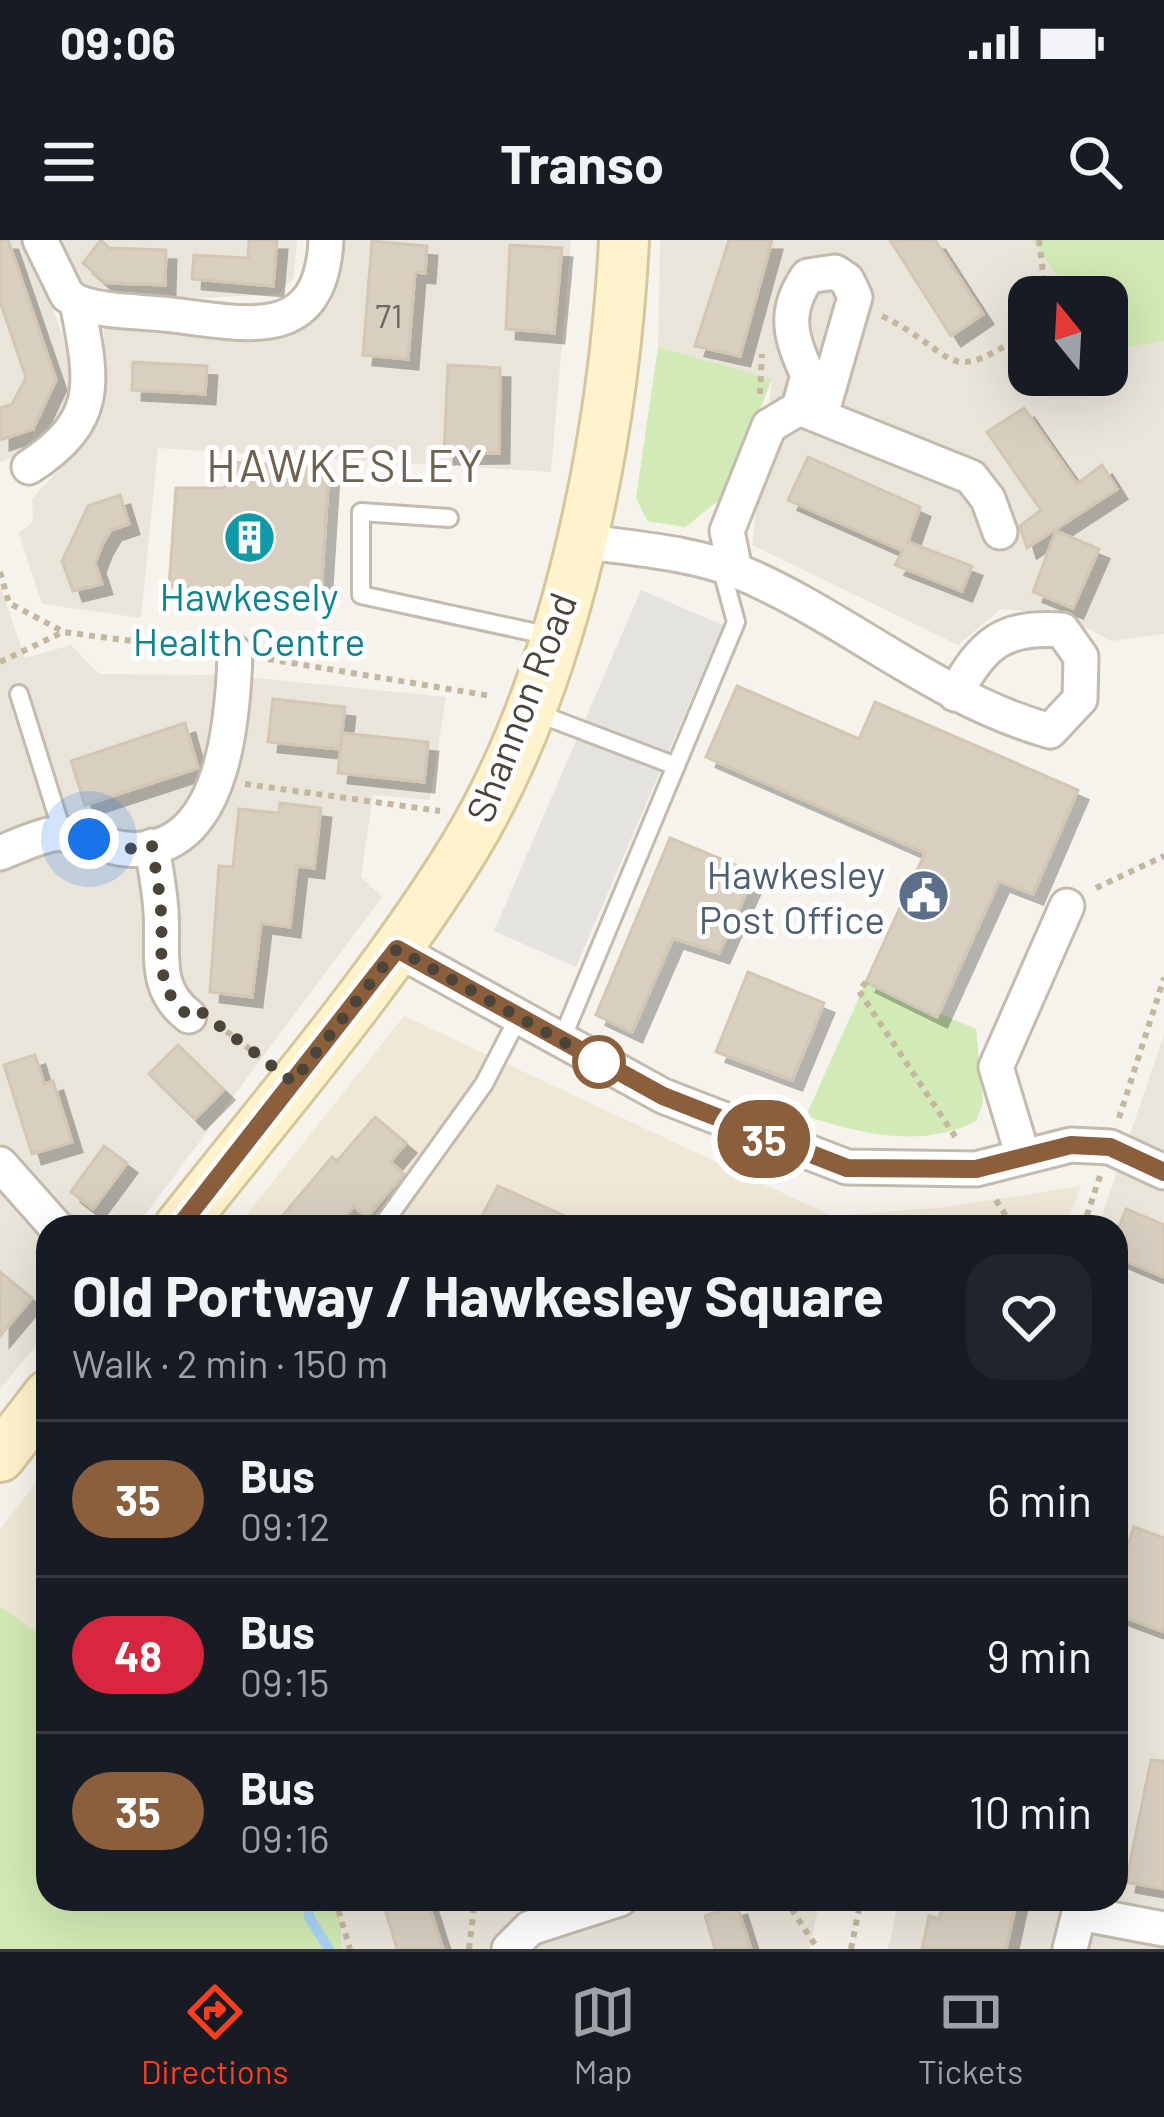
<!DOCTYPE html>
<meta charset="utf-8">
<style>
body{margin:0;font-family:Barlow,sans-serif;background:#20242c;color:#f1f3f6;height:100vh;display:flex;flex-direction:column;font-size:45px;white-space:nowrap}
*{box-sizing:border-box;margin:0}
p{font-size:39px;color:#9ea1a6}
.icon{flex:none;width:66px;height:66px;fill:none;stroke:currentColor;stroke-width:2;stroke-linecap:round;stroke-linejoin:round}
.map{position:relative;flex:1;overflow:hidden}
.sheet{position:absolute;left:36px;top:975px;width:1092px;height:696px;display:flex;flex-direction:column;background:#171b24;border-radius:36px;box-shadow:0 12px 48px #0002}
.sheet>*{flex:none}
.badge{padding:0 24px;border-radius:39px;font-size:42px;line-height:78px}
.needle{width:78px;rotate:342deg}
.tools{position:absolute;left:1008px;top:36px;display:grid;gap:24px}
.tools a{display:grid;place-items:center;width:120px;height:120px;border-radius:24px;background:#171b24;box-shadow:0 12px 48px #0002;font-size:60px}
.you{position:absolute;width:60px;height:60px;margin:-30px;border:9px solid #fff;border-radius:50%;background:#1a73e8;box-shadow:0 0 0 18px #1a73e833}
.map>.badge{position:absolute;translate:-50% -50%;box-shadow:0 0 0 6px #fff}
.round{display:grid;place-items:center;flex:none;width:126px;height:126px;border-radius:36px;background:#20242c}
.headline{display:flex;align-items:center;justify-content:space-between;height:204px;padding:0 36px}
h1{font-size:57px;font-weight:700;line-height:90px}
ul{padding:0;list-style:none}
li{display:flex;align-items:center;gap:36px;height:156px;padding:0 36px;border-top:3px solid #363941}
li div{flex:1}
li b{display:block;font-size:45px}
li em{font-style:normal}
li .badge{min-width:132px;font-weight:700;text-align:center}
.status{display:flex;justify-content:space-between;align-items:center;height:84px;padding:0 60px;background:#171b24;direction:ltr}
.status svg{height:33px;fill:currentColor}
header{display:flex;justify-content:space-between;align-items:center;height:156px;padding:0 36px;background:#171b24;font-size:54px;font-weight:700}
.tab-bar{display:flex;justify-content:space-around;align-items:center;height:168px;border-top:3px solid #363941;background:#171b24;font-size:33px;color:#9ea1a6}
.tab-bar a{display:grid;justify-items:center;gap:6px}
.tab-bar .active{color:#fc3f1d}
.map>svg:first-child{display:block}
.residential{fill:#eae5da}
.education{fill:#efe8d6}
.green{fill:#d2eab5}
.parking{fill:#e5e3e0}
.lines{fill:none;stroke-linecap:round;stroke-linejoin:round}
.stream{stroke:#a9d4f2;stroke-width:10}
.building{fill:#d8cfc1;stroke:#d3c7b4;stroke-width:3;filter:url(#shadow)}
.lane-casing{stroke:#c2bbae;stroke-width:22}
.street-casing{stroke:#c2bbae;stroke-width:39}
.secondary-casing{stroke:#d6c79b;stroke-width:54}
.path{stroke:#c4b79f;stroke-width:6;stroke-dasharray:6 6;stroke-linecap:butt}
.lane{stroke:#fff;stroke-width:16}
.street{stroke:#fff;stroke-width:33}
.secondary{stroke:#fff3cd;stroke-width:48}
.line-casing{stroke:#fff;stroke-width:27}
.line{stroke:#8b5e3c;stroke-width:18}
.walk{stroke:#4b4439;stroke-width:12;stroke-dasharray:0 21.6}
.stop-dot{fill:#fff;stroke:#8b5e3c;stroke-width:6}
.labels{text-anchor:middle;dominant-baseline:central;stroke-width:10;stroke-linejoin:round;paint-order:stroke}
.number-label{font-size:33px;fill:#6e675b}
.culture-label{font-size:39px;fill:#0d838f;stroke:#fff}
.street-label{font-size:39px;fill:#4b4439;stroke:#fff}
.service-label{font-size:39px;fill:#4e5e75;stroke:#fff;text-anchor:end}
.quarter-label{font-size:45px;letter-spacing:3px;fill:#6e6250;stroke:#fff}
</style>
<div class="status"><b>09:06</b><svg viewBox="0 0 49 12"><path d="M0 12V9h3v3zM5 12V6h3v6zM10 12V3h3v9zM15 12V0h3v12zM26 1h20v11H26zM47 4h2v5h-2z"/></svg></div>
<header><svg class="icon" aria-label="menu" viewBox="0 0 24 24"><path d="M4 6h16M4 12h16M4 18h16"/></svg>Transo<svg class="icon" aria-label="search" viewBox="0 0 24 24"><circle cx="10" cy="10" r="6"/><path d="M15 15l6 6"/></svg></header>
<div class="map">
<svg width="1164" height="1709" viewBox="0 0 1164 1709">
<defs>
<filter id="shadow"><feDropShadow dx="10" dy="10" stdDeviation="0" flood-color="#0004"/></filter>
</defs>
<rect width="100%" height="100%" fill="#f6f3ec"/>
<g class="residential">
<polygon points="0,0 27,0 65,102 73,144 61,182 38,210 0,222"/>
<polygon points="56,0 297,0 294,37 278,54 201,58 99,53 69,33"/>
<polygon points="341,0 571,0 551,232 158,208 141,378 42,364 19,293 33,282 32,259 84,202 104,150 104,88 260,100 303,88 331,64"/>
<polygon points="660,0 1032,0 1072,57 1029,57 1029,135 1107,135 1107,106 1111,110 1164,101 1164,394 1112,401 1057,373 1001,369 958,405 752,305 772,140 658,107"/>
<polygon points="0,346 25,418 71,405 99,434 226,435 446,457 430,560 373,555 361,637 382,657 136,987 48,987 48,1091 0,1149"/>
<polygon points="1164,795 1164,1709 888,1709 899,1659 1116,1659 1116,987 1098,987"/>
<polygon points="340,1659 820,1659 809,1709 342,1709"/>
</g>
<g class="education">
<polygon points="404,776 832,976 947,967 1081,946 1065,987 237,987"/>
<polygon points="48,1228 48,1401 0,1366 0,1289"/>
</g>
<g class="green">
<polygon points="1032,0 1164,0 1164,101 1110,110 1107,57 1072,57"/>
<polygon points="658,107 772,139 726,255 685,287 647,281 636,258"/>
<path d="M866,742L976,789L983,863L976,881C921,909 861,894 806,876Z"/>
<polygon points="0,1366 48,1401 48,1659 340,1659 342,1709 0,1709"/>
</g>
<polygon class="parking" points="641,350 723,385 576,727 494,691"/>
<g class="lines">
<polyline class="stream" points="310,1659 309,1677 329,1709"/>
</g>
<g class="building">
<polygon points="0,0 8,0 56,140 33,189 0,200 0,168 12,164 26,138 0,61"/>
<polygon points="101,0 109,8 166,10 165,45 106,43 83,23"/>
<polygon points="249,0 277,0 273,46 192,39 194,15 248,18"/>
<polygon points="729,0 772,0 740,116 695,106"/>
<polygon points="890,0 935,0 983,74 951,96"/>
<polygon points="372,1 427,6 425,33 415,32 408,119 363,115"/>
<polygon points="510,5 562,8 554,93 506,89"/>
<polygon points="133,122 207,126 205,154 132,150"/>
<polygon points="448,125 500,128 499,213 444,214"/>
<polygon points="1024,168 1077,244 1102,225 1117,249 1027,308 1020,286 1041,270 987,192"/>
<polygon points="808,217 920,267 908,302 972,326 962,351 895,325 903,311 788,260"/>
<polygon points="229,222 329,228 321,354 169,347 176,248 225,248"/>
<polygon points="120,255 129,284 111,290 102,305 95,323 102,344 73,351 62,321 88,266"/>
<polygon points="1056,291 1099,309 1073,368 1033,352"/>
<polygon points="737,446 859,499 875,462 1078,550 1033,654 999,641 937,777 866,742 925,613 706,517"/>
<polygon points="273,459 345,467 340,509 268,502"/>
<polygon points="185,483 198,528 85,565 71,521"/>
<polygon points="342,493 428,502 424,542 338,533"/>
<polygon points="280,563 321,568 314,628 297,626 290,687 261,683 252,757 210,752 219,626 233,627 239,569 279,573"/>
<polygon points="670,598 755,633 719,713 673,698 632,792 596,775"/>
<polygon points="748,732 824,763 792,840 716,812"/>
<polygon points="178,805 224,850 195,879 149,834"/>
<polygon points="35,815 44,844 53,841 72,902 32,914 4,825"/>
<polygon points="375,877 406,903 390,922 404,934 367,977 354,966 336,987 273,987 332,917 337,921"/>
<polygon points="104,906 127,923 93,969 71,952"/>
<polygon points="498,946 590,987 476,987"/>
<polygon points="1126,969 1164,985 1164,1037 1116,1017 1116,994"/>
<polygon points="0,1032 32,1058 0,1096"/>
<polygon points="1134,1287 1164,1298 1164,1392 1116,1374 1116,1340"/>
<polygon points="1151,1520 1164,1521 1164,1649 1126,1642"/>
<polygon points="382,1659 427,1659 443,1709 397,1709"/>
<polygon points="944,1659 1017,1659 1006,1709 922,1709 929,1676 939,1679"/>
<polygon points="737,1665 751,1709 715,1709 705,1676"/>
</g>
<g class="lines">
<defs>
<g id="lane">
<polyline points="449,278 361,272 361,355 551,396"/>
<polyline points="19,454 63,594"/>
<polyline points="534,472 676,526"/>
<polyline points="561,801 736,382 721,327"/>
<polyline points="381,987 484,844 518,778"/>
</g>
<g id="street">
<path d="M40,0L67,55L77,62C106,73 142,71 172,75C248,84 321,104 326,0"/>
<path d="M799,168L808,135C791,100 782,72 808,36L835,32L847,40L855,57L821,175"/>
<path d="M29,227C103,179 92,140 77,62"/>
<path d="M583,301C633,309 690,312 737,331C846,376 933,458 1050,491L1080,459L1081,417L1062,390C1003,386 983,403 955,454"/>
<polyline points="735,330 727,291 769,186 799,168 971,237 988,259 1000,292"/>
<path d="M152,606C155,628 160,650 161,672C164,712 152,748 189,776"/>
<path d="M0,613C16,607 36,597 53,594C77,591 102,607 126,609C224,618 233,480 235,413"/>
<polyline points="396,709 663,856 847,927 976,929 1071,905 1110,907 1164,932"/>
<polyline points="1022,913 996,827 1067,666"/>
<polyline points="0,924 56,987"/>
<polyline points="509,1709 530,1688 620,1659"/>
<polyline points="1070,1709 1079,1673 1164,1689"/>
</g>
<g id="secondary">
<path d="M179,987C276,864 381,743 463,610C567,440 614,196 624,0"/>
<polyline points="0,1217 48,1155"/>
</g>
</defs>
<use href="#lane" class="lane-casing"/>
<use href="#street" class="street-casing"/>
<use href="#secondary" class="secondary-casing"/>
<g class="path">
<polyline points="1039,0 1046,57"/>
<path d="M882,76C962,115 941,149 1029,91"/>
<polyline points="760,154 762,114"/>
<polyline points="0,332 9,363 62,391"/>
<polyline points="268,419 491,456"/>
<polyline points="0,422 63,392 201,410"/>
<polyline points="245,544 440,571"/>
<polyline points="1096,648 1164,616"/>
<polyline points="866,742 859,751 956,898"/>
<polyline points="217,784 264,820"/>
<polyline points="1119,878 1164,738"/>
<polyline points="996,960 1013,987"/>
<polyline points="1083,987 1100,936"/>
<polyline points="335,1659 350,1709"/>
<polyline points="785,1659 818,1709"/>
<polyline points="469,1709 475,1659"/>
<polyline points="851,1709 861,1659"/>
</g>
<use href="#lane" class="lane"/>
<use href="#street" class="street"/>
<use href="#secondary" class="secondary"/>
</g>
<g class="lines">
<defs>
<polyline id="line" points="179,987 397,709 663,856 847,928 976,929 1071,905 1110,907 1164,932"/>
</defs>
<use href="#line" class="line-casing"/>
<use href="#line" class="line"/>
<path class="walk" d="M89,599L126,609L152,606C155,628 160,650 161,672C164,713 152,747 189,776L200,771L293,842L397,709L599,822"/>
</g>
<defs>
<symbol id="building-disc" viewBox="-11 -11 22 22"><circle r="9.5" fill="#0f9aa8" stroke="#fff"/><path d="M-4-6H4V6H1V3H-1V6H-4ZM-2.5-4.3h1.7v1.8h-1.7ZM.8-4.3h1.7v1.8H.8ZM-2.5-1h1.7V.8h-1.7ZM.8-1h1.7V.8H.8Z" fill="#fff"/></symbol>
<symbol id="civic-disc" viewBox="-11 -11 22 22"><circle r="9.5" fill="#5c6f8a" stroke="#fff"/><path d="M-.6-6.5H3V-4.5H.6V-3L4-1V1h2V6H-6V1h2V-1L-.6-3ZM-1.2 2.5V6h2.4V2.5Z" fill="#fff"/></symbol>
</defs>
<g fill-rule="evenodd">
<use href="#building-disc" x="220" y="268" width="59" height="59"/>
<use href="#civic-disc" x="894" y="626" width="59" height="59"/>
</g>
<circle class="stop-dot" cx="599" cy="822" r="24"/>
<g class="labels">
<g class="number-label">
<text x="389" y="75">71</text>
</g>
<g class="culture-label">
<text x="249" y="355">Hawkesely<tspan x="249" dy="45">Health Centre</tspan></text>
</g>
<g class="street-label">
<text transform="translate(520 467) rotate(-69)">Shannon Road</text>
</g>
<g class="service-label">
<text x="885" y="633">Hawkesley<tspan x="885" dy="45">Post Office</tspan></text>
</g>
<g class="quarter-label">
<text x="346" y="224">HAWKESLEY</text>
</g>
</g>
</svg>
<div class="tools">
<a><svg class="needle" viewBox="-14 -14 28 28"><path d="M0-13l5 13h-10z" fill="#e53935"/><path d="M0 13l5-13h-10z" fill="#9ea1a6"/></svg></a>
</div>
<div class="you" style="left:89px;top:599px"></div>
<b class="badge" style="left:764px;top:899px;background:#8b5e3c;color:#fff">35</b>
<section class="sheet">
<div class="headline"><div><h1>Old Portway / Hawkesley Square</h1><p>Walk · 2 min · 150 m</p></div><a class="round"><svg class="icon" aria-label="heart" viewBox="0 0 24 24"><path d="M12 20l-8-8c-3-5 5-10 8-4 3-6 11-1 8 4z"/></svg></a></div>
<ul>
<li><span class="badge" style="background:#8b5e3c;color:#fff">35</span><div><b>Bus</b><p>09:12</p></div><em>6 min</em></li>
<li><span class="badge" style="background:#d7263d;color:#fff">48</span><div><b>Bus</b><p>09:15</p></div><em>9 min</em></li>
<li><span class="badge" style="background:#8b5e3c;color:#fff">35</span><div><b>Bus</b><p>09:16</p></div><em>10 min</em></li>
</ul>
</section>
</div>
<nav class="tab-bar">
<a class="active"><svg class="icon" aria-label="directions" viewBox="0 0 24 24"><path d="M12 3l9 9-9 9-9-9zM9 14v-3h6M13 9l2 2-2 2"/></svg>Directions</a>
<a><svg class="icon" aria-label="map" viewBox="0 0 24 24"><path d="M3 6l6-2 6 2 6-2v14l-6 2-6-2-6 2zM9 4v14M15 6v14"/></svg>Map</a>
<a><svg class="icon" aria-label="tickets" viewBox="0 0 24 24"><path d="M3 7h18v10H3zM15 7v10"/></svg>Tickets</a>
</nav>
